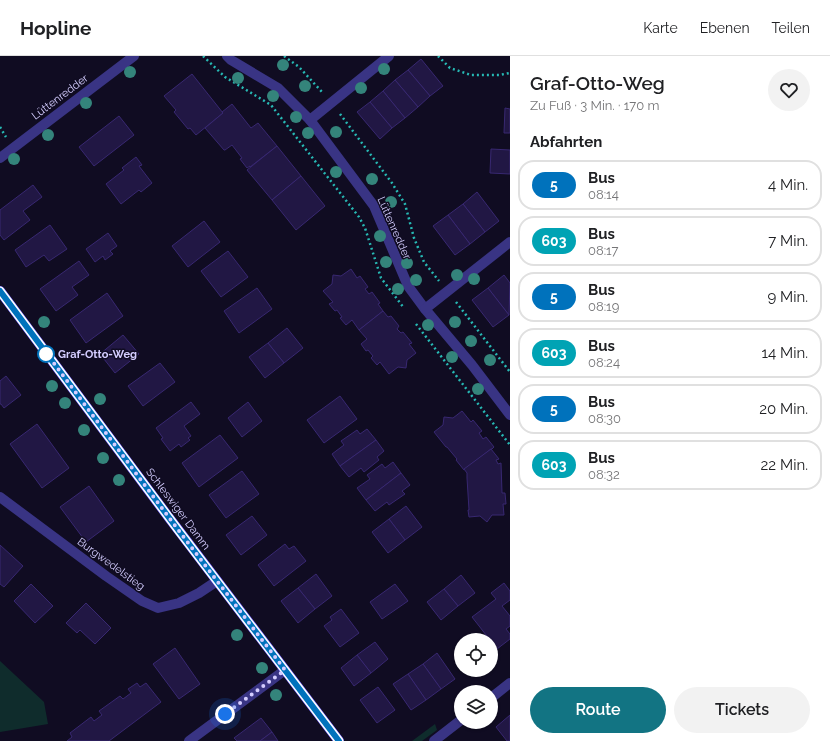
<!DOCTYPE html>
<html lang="de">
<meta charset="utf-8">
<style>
body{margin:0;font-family:Raleway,sans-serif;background:#f2f2f2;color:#202124;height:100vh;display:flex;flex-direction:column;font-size:15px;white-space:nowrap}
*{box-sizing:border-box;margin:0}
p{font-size:13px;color:#757577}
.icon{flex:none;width:22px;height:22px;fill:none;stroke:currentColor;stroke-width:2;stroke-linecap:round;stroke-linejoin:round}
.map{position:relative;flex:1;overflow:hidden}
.sheet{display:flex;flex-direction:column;background:#fff;width:320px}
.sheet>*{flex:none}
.badge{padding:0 8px;border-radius:13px;font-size:14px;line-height:26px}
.tools{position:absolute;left:454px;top:577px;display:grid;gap:8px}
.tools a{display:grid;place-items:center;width:44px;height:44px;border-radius:50%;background:#fff;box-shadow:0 1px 3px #0004;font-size:20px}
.you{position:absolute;width:20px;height:20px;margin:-10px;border:3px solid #fff;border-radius:50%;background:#1a73e8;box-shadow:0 0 0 6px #1a73e833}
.map>.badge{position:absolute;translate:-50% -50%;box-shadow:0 0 0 2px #fff}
h2{padding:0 20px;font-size:15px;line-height:36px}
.round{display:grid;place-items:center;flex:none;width:42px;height:42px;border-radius:21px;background:#f2f2f2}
.overview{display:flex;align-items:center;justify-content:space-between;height:68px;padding:0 20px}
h1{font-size:19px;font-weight:600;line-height:30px}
.action{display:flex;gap:8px;margin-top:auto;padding:8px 20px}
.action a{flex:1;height:46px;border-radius:24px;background:#127483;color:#fff;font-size:16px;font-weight:600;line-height:46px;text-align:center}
.action a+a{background:#f2f2f2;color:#202124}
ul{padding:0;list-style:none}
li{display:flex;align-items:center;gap:12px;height:50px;margin:0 8px 6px;padding:0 12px;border:2px solid #e0e0e0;border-radius:16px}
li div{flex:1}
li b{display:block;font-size:15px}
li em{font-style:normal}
li .badge{min-width:44px;font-weight:700;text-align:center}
header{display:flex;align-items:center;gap:24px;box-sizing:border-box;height:56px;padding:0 20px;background:#fff;border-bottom:1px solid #e0e0e0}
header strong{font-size:19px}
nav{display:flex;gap:22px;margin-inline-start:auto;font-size:14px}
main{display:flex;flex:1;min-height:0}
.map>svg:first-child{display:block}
.green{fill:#0f2c2c}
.building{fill:#211744;stroke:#382871}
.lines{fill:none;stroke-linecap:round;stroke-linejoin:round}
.path{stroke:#27b9b4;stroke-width:2.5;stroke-dasharray:2 3;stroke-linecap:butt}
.street{stroke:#393484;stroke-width:10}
.secondary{stroke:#6c64ff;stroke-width:10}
.tree{fill:#34847b}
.line-casing{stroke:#fff;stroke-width:9}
.line{stroke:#0072bc;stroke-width:6}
.walk{stroke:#d4cdff;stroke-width:4;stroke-dasharray:0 7.2}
.stop-dot{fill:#fff;stroke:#0072bc;stroke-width:2}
.labels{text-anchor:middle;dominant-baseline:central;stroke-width:3;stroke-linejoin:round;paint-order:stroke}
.street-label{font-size:11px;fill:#d4cdff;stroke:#100c22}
.stop-label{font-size:11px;font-weight:bold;fill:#d4cdff;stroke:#100c22;text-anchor:start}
</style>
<header>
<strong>Hopline</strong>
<nav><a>Karte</a><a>Ebenen</a><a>Teilen</a></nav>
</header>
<main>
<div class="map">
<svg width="510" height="685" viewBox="0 0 510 685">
<rect width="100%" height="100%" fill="#100c22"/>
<g class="green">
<polygon points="0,605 44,646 48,668 0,676"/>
<polygon points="435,668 437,674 422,685 412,685"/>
</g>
<g class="building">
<polygon points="421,3 443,30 430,40 408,14"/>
<polygon points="408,14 430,40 418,51 395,24"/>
<polygon points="192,18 223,57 196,79 190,72 188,73 174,56 176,54 164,40"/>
<polygon points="395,24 418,51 405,62 383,35"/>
<polygon points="383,35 405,62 392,72 370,46"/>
<polygon points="370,46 392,72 380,83 357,56"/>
<polygon points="232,48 251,72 258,67 277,90 250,111 250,110 247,112 240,103 242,102 232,89 225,94 224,94 205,72 223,57 222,56"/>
<polygon points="505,52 510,53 510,77 504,77"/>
<polygon points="119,60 134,79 94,110 79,91"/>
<polygon points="277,90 301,120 272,144 247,114"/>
<polygon points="491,93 510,94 510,118 490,117"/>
<polygon points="136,101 142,109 139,110 152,127 141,136 139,134 121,148 106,128 124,114 122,112"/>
<polygon points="301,120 325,150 296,174 272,144"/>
<polygon points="33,129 42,141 23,155 30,164 4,184 0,179 0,154"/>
<polygon points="477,136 499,165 485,176 463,148"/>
<polygon points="463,148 485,176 470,188 448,159"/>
<polygon points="448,159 470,188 455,199 433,170"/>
<polygon points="204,165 220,186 188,211 172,190"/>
<polygon points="50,169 67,193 49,205 44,199 26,211 15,194"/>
<polygon points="108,177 117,190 110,195 113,198 105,204 103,200 95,206 86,193"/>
<polygon points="228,195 248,221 221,241 201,215"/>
<polygon points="79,205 89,219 72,231 78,239 56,255 40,233"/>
<polygon points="351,213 357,222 360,220 368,231 365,233 369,238 372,236 380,247 378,248 383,255 359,274 352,264 346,269 340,262 342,261 337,254 335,255 329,248 333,246 323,235 332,228 333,219 341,220"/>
<polygon points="504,219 510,227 509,259 488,232"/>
<polygon points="257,232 272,253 239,277 224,255"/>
<polygon points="488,232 509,259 493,271 472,244"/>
<polygon points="107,237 123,260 86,287 70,264"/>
<polygon points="383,255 388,261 391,260 399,270 397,273 401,277 403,276 412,287 409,288 416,297 407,304 406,312 398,311 389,318 380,306 377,309 371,302 373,300 368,294 366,295 361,288 367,283 359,274"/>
<polygon points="287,272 303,292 284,307 268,287"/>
<polygon points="123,279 139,298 115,317 100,298"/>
<polygon points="268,287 284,307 265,322 249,301"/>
<polygon points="160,307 175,326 143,350 128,330"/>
<polygon points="6,320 21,339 4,352 1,348 0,348 0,325"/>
<polygon points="340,340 357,363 324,387 307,364"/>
<polygon points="191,346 200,358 184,370 191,380 188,382 190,384 181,391 179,388 170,395 161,383 163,382 156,372"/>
<polygon points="248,346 262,365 242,381 228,362"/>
<polygon points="462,355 471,366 473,364 482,375 479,377 483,383 486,381 494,391 492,393 491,393 464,414 456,404 457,403 447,391 446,391 434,376 443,369 444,361 453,362"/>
<polygon points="37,368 69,412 42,432 10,388"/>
<polygon points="367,373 376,384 340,410 332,398 344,389 341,385 357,374 360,378"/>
<polygon points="220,379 238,402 199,431 182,407"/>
<polygon points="376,384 384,395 377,401 379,404 364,416 361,412 349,421 340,410"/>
<polygon points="491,393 499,403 496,404 498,408 501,407 502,437 505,437 506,448 503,448 504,459 492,459 487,466 480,460 469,461 468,454 469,454 467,422 467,417 464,413"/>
<polygon points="393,406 401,417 366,444 357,432 370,423 367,419 382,408 385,412"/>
<polygon points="242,415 259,438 226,462 209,439"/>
<polygon points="401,417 410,429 402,435 405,438 389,449 387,446 375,455 366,444"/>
<polygon points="89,430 114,465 86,486 60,451"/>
<polygon points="406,450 422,471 405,484 389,463"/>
<polygon points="252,460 267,479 241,499 226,479"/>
<polygon points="389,463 405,484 388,497 372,476"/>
<polygon points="285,488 289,493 294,490 306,505 274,530 258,509"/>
<polygon points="0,489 23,510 4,531 0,528"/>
<polygon points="316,518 332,540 315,553 298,532"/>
<polygon points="461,519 475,537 458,550 444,533"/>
<polygon points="504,527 510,535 510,544 502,550 510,560 510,570 506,573 510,578 510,583 497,593 491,585 491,584 490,584 472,561 496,543 491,537"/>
<polygon points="31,528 53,550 35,567 14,545"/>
<polygon points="395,528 408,545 382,563 370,546"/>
<polygon points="298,532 315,553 298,567 281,545"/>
<polygon points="444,533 458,550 441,564 427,546"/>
<polygon points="86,547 111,572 95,588 80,574 77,577 66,567"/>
<polygon points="341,553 359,577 340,591 324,570 332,564 330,561"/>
<polygon points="375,586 388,603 371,617 357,599"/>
<polygon points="175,592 200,628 179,643 153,608"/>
<polygon points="437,597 455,623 441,633 423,608"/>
<polygon points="357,599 371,617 354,630 341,612"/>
<polygon points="423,608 441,633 426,644 408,618"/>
<polygon points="408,618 426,644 411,654 393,628"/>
<polygon points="137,627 140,631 146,627 161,646 109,685 67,685 72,681 70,677 91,661 94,665 102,659 99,655 120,640 123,643 131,637 128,633"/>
<polygon points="378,631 395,654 377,667 360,644"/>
<polygon points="510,659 510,685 507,685 496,671"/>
<polygon points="261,662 272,676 260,685 237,685 234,682"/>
<polygon points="272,676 278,685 260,685"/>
</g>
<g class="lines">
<g class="path">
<polyline points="203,0 225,21 271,49 359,161 365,172 381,222 404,252"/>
<polyline points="284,0 299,11 323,37"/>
<polyline points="438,0 450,12 471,19 499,19 510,17"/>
<polyline points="340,58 392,127 405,148 414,182 424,206 439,225"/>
<polyline points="0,71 6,81"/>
<polyline points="456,246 510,316"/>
<polyline points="416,268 510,389"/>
</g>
<g class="street">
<polyline points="227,0 231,4 278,32 310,64 374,150 408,230 425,253 472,309 510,359"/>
<polyline points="310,64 389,0"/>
<polyline points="0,102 134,0"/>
<polyline points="425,253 510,186"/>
<polyline points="0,441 106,520 142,545 158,552 179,547 199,537 217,525"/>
<polyline points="491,642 510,627"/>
<polyline points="189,685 285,614"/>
<polyline points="434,685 461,664"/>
</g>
<polyline class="secondary" points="0,235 170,463 339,685"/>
</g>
<g class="tree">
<circle cx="283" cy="9" r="6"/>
<circle cx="384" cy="13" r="6"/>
<circle cx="130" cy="16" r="6"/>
<circle cx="238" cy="22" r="6"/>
<circle cx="305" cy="30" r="6"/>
<circle cx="361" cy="32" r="6"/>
<circle cx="273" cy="40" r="6"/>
<circle cx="86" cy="47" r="6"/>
<circle cx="296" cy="61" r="6"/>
<circle cx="336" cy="76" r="6"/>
<circle cx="308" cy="77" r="6"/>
<circle cx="48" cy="79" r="6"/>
<circle cx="14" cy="103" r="6"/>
<circle cx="336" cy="116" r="6"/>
<circle cx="372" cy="123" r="6"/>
<circle cx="391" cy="146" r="6"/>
<circle cx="380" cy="180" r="6"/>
<circle cx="386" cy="206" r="6"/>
<circle cx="407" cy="207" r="6"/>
<circle cx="457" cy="219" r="6"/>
<circle cx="474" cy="223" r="6"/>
<circle cx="416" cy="224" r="6"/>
<circle cx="398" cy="233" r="6"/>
<circle cx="44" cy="266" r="6"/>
<circle cx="455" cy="266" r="6"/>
<circle cx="428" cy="269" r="6"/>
<circle cx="471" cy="285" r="6"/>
<circle cx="452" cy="301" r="6"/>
<circle cx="490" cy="304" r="6"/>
<circle cx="52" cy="330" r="6"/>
<circle cx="478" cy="333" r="6"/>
<circle cx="100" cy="343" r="6"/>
<circle cx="65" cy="347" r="6"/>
<circle cx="84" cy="374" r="6"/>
<circle cx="103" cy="402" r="6"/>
<circle cx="119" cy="424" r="6"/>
<circle cx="237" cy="579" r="6"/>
<circle cx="262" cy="612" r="6"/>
<circle cx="276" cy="639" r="6"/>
</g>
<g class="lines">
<defs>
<polyline id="line" points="0,235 179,475 339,685"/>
</defs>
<use href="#line" class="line-casing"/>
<use href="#line" class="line"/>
<polyline class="walk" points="46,298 44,294 179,475 285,614 225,658"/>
</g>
<circle class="stop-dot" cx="46" cy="298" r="8"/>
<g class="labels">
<g class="street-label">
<text transform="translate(60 41) rotate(-37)">Lüttenredder</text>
<text transform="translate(394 172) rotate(66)">Lüttenredder</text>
<text transform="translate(178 453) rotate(53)">Schleswiger Damm</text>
<text transform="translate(111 508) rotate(36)">Burgwedelstieg</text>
</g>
<g class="stop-label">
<text x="58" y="298">Graf-Otto-Weg</text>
</g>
</g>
</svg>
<div class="tools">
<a><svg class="icon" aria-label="locate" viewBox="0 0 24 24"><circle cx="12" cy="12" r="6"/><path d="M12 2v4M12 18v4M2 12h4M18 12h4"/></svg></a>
<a><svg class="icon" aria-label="layers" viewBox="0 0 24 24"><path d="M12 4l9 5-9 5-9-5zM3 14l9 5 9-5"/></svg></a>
</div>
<div class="you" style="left:225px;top:658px"></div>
</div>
<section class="sheet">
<div class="overview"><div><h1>Graf-Otto-Weg</h1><p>Zu Fuß · 3 Min. · 170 m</p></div><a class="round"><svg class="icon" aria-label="heart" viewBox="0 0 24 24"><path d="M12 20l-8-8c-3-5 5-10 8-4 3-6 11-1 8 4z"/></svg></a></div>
<h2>Abfahrten</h2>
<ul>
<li><span class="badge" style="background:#0072bc;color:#fff">5</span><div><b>Bus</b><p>08:14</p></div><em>4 Min.</em></li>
<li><span class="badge" style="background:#00a3b4;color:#fff">603</span><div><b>Bus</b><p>08:17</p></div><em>7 Min.</em></li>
<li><span class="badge" style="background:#0072bc;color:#fff">5</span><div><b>Bus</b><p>08:19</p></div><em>9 Min.</em></li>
<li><span class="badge" style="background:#00a3b4;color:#fff">603</span><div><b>Bus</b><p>08:24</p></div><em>14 Min.</em></li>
<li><span class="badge" style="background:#0072bc;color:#fff">5</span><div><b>Bus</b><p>08:30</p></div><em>20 Min.</em></li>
<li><span class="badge" style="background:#00a3b4;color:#fff">603</span><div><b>Bus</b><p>08:32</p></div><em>22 Min.</em></li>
</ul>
<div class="action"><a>Route</a><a>Tickets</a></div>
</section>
</main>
